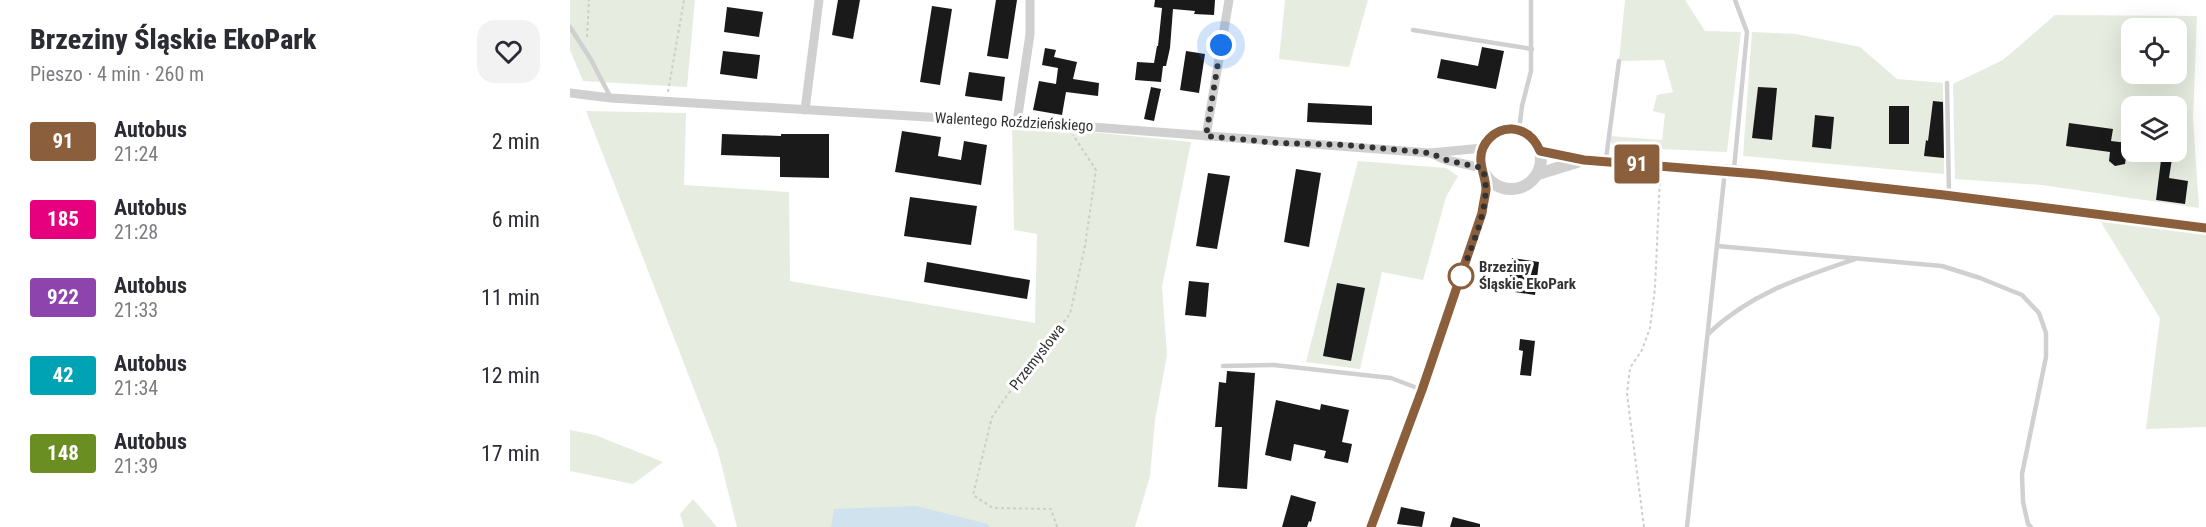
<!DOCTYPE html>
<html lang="pl">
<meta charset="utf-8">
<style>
body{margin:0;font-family:"Roboto Condensed",sans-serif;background:#f2f2f3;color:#2b2b33;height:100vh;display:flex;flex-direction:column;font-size:22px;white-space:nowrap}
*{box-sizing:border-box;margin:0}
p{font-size:20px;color:#7c7c81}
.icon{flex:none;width:33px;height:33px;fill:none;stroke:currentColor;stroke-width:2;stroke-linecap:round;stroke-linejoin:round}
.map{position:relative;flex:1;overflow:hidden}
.details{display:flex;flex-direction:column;background:#fff;width:570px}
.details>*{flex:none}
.badge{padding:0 12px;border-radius:4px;font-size:21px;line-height:39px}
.buttons{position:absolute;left:1551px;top:18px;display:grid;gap:12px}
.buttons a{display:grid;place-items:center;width:66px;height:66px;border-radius:12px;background:#fff;box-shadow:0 6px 24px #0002;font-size:30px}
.you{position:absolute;width:30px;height:30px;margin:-15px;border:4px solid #fff;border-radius:50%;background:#1a73e8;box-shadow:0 0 0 9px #1a73e833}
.map>.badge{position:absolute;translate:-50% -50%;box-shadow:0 0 0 3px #fff}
.round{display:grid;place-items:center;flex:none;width:63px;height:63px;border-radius:18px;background:#f2f2f3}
.headline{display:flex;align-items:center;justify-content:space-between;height:102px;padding:0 30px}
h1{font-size:28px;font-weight:800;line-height:45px}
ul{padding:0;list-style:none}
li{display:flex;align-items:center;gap:18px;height:78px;padding:0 30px}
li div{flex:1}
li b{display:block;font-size:22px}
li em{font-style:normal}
li .badge{min-width:66px;font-weight:700;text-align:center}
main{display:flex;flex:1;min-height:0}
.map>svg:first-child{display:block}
.green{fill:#e6ecdf;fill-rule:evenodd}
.water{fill:#cfe2ee}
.building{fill:#1a1a1a}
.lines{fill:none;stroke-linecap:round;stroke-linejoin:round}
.path{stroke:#cdcdcd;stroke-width:2;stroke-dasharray:3 3;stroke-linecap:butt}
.service{stroke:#d0d0d0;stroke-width:4.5}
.minor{stroke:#d0d0d0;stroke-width:9}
.tertiary{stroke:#d0d0d0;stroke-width:12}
.line-casing{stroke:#fff;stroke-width:14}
.line{stroke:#8b5e3c;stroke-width:9}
.walk{stroke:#333;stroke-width:6;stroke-dasharray:0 10.8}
.stop-dot{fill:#fff;stroke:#8b5e3c;stroke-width:3}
.labels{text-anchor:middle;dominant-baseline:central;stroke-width:6;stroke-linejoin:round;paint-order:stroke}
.street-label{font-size:15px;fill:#333;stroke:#fff}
.stop-label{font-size:15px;font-weight:bold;fill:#333;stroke:#fff;text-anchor:start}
</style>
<main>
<section class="details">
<div class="headline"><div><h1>Brzeziny Śląskie EkoPark</h1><p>Pieszo · 4 min · 260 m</p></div><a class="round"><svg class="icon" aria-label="heart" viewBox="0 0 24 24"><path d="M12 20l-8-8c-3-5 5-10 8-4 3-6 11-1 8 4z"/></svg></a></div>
<ul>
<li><span class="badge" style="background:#8b5e3c;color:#fff">91</span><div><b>Autobus</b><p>21:24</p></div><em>2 min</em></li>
<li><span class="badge" style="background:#e6007e;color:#fff">185</span><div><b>Autobus</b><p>21:28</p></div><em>6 min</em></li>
<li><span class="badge" style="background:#8e44ad;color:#fff">922</span><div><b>Autobus</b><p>21:33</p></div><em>11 min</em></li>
<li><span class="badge" style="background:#00a3b4;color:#fff">42</span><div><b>Autobus</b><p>21:34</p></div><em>12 min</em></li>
<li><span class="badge" style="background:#6b8e23;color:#fff">148</span><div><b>Autobus</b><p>21:39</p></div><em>17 min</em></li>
</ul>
</section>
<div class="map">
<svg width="1636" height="527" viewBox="0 0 1636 527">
<rect width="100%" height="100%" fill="#fff"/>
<g class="green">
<polygon points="0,0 125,0 117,87 13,81 0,50"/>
<polygon points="715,0 798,0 779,67 709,59"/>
<polygon points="1055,0 1115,0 1135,31 1171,32 1157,152 1043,147 1039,136 1092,140 1095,114 1083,111 1087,95 1103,92 1094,60 1049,61"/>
<path d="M1485,15L1627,16L1623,119L1629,208L1472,185L1385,179L1383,84L1433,60ZM1562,28H1606V74H1562ZM1562,106H1606V152H1562Z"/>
<polygon points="1182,32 1226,34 1290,47 1327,79 1373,83 1374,174 1173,156"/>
<polygon points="16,111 116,113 114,185 219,192 220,281 465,323 467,234 444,230 442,124 621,142 592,287 597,355 585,420 580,476 565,527 167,527 148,451"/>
<polygon points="788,161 876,168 888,176 876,197 853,280 812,272 790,369 736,362"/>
<polygon points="1526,214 1636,230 1636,427 1576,429 1590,318"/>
<polygon points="0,430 25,435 93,462 63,484 0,471"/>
<polygon points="123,499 147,527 114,527 110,514"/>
</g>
<polygon class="water" points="346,506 418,524 419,527 261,527 264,509"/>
<g class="building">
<polygon points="268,0 290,0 283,39 262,35"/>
<polygon points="426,0 447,0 438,59 417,56"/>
<polygon points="585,0 645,0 644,15 624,14 625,11 603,9 600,48 596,66 593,66 591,82 565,80 567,62 584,63 587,46 588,46 592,8 584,7"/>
<polygon points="362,6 382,9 370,85 350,82"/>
<polygon points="157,7 193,12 189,37 154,32"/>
<polygon points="912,47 934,51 926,89 867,78 871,59 908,66"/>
<polygon points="475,48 486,50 484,57 507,62 503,79 529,83 528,96 496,92 492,115 463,110 469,81 486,84 488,68 472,65"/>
<polygon points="153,51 190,55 187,79 150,74"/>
<polygon points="616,51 635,54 629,93 610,90"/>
<polygon points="399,72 435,77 432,101 395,96"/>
<polygon points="581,87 591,89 584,121 574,119"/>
<polygon points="1188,87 1207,88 1202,140 1182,138"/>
<polygon points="1363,101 1373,102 1374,158 1354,156 1356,140 1358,141"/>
<polygon points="738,103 802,106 802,125 737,122"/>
<rect x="1319" y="106" width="20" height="38"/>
<polygon points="1245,115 1264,117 1261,149 1242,147"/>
<polygon points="1499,123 1543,129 1541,141 1558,143 1555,164 1545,166 1539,161 1540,152 1496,146"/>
<polygon points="332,131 371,137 368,156 391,160 394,141 417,145 411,185 325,172"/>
<polygon points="152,134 211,136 211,134 259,134 259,178 210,177 210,157 151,155"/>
<polygon points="1592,152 1603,152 1599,178 1618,181 1615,204 1586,200"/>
<polygon points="726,169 751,173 739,247 714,242"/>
<polygon points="638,173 660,176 647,249 626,246"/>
<polygon points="340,197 407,206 401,245 334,236"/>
<polygon points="942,258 969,262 965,295 938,291"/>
<polygon points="357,262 460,280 457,299 354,282"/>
<polygon points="619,281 639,283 636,317 615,315"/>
<polygon points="767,283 795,288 781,361 753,356"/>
<polygon points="950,339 965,341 961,376 950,375 953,351 949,350"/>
<polygon points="657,371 685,373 677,489 648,487 652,427 645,427 649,382 656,383"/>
<polygon points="706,400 750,410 751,404 779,410 772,442 782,444 778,463 754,458 756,451 724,444 721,461 695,455"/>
<polygon points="721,495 746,502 741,522 739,521 737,527 712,527"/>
<polygon points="831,507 855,512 852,527 827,524"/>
<polygon points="883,517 910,524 910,527 880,527"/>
</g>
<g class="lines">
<g class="path">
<polyline points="17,37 19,0"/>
<polyline points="98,92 114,0"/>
<polyline points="487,527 481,509 423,508 403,495 422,417 448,380 500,314 515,246 526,170 503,135"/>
<polyline points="1074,527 1057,394 1060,368 1072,350 1080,328 1085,288 1090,177"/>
</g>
<g class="service">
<polyline points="0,27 20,58 41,98"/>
<polyline points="843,30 962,49"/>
<polyline points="1377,83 1379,195"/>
<polyline points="949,130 952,106 961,71 961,0"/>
<polyline points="1036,159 1049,61"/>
<polyline points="1164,169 1177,32 1165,0"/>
<polyline points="1147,246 1372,266 1410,278 1452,295 1469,313 1476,333 1476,357 1452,474 1453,502 1458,524 1461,527"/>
<path d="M1139,333C1181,293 1232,277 1285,259"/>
<polyline points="653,366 704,365 821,378 850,389"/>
<polyline points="1117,527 1155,170"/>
</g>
<g class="minor">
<polyline points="0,93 41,98 522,127 860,153 913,148"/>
<polyline points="235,110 249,0"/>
<polyline points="447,122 460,34 460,0"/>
<polyline points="636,136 659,0"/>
<polyline points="860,153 876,160 912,168"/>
</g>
<g class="tertiary">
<circle cx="941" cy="159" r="30"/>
<polyline points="970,151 1014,160 1164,171 1374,195 1636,228"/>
<polyline points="968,174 1007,162"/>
<polyline points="801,527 852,390 912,213 916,191 915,174"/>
</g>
</g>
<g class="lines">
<defs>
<path id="line" d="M801,527L852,390L912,213C913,205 915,197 916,190C916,180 912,172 911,162C909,144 925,128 942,129C956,130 965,139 970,151L1014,160L1187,174L1374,195L1636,228"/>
</defs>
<use href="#line" class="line-casing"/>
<use href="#line" class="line"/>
<path class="walk" d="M651,45L636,136L709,143L776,145L860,153L876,160L912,168C925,198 901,246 891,276"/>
</g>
<circle class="stop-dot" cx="891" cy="276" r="12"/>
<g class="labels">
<g class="street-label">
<text transform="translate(444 122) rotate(3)">Walentego Roździeńskiego</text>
<text transform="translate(467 357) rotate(-52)">Przemysłowa</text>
</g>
<g class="stop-label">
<text x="909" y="267">Brzeziny<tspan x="909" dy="17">Śląskie EkoPark</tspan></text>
</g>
</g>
</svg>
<div class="buttons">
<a><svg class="icon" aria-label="locate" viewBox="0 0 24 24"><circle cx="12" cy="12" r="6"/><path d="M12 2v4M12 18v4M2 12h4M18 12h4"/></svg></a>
<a><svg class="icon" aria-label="layers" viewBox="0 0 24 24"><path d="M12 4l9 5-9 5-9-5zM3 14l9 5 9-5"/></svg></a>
</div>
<div class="you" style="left:651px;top:45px"></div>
<b class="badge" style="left:1067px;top:164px;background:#8b5e3c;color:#fff">91</b>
</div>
</main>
